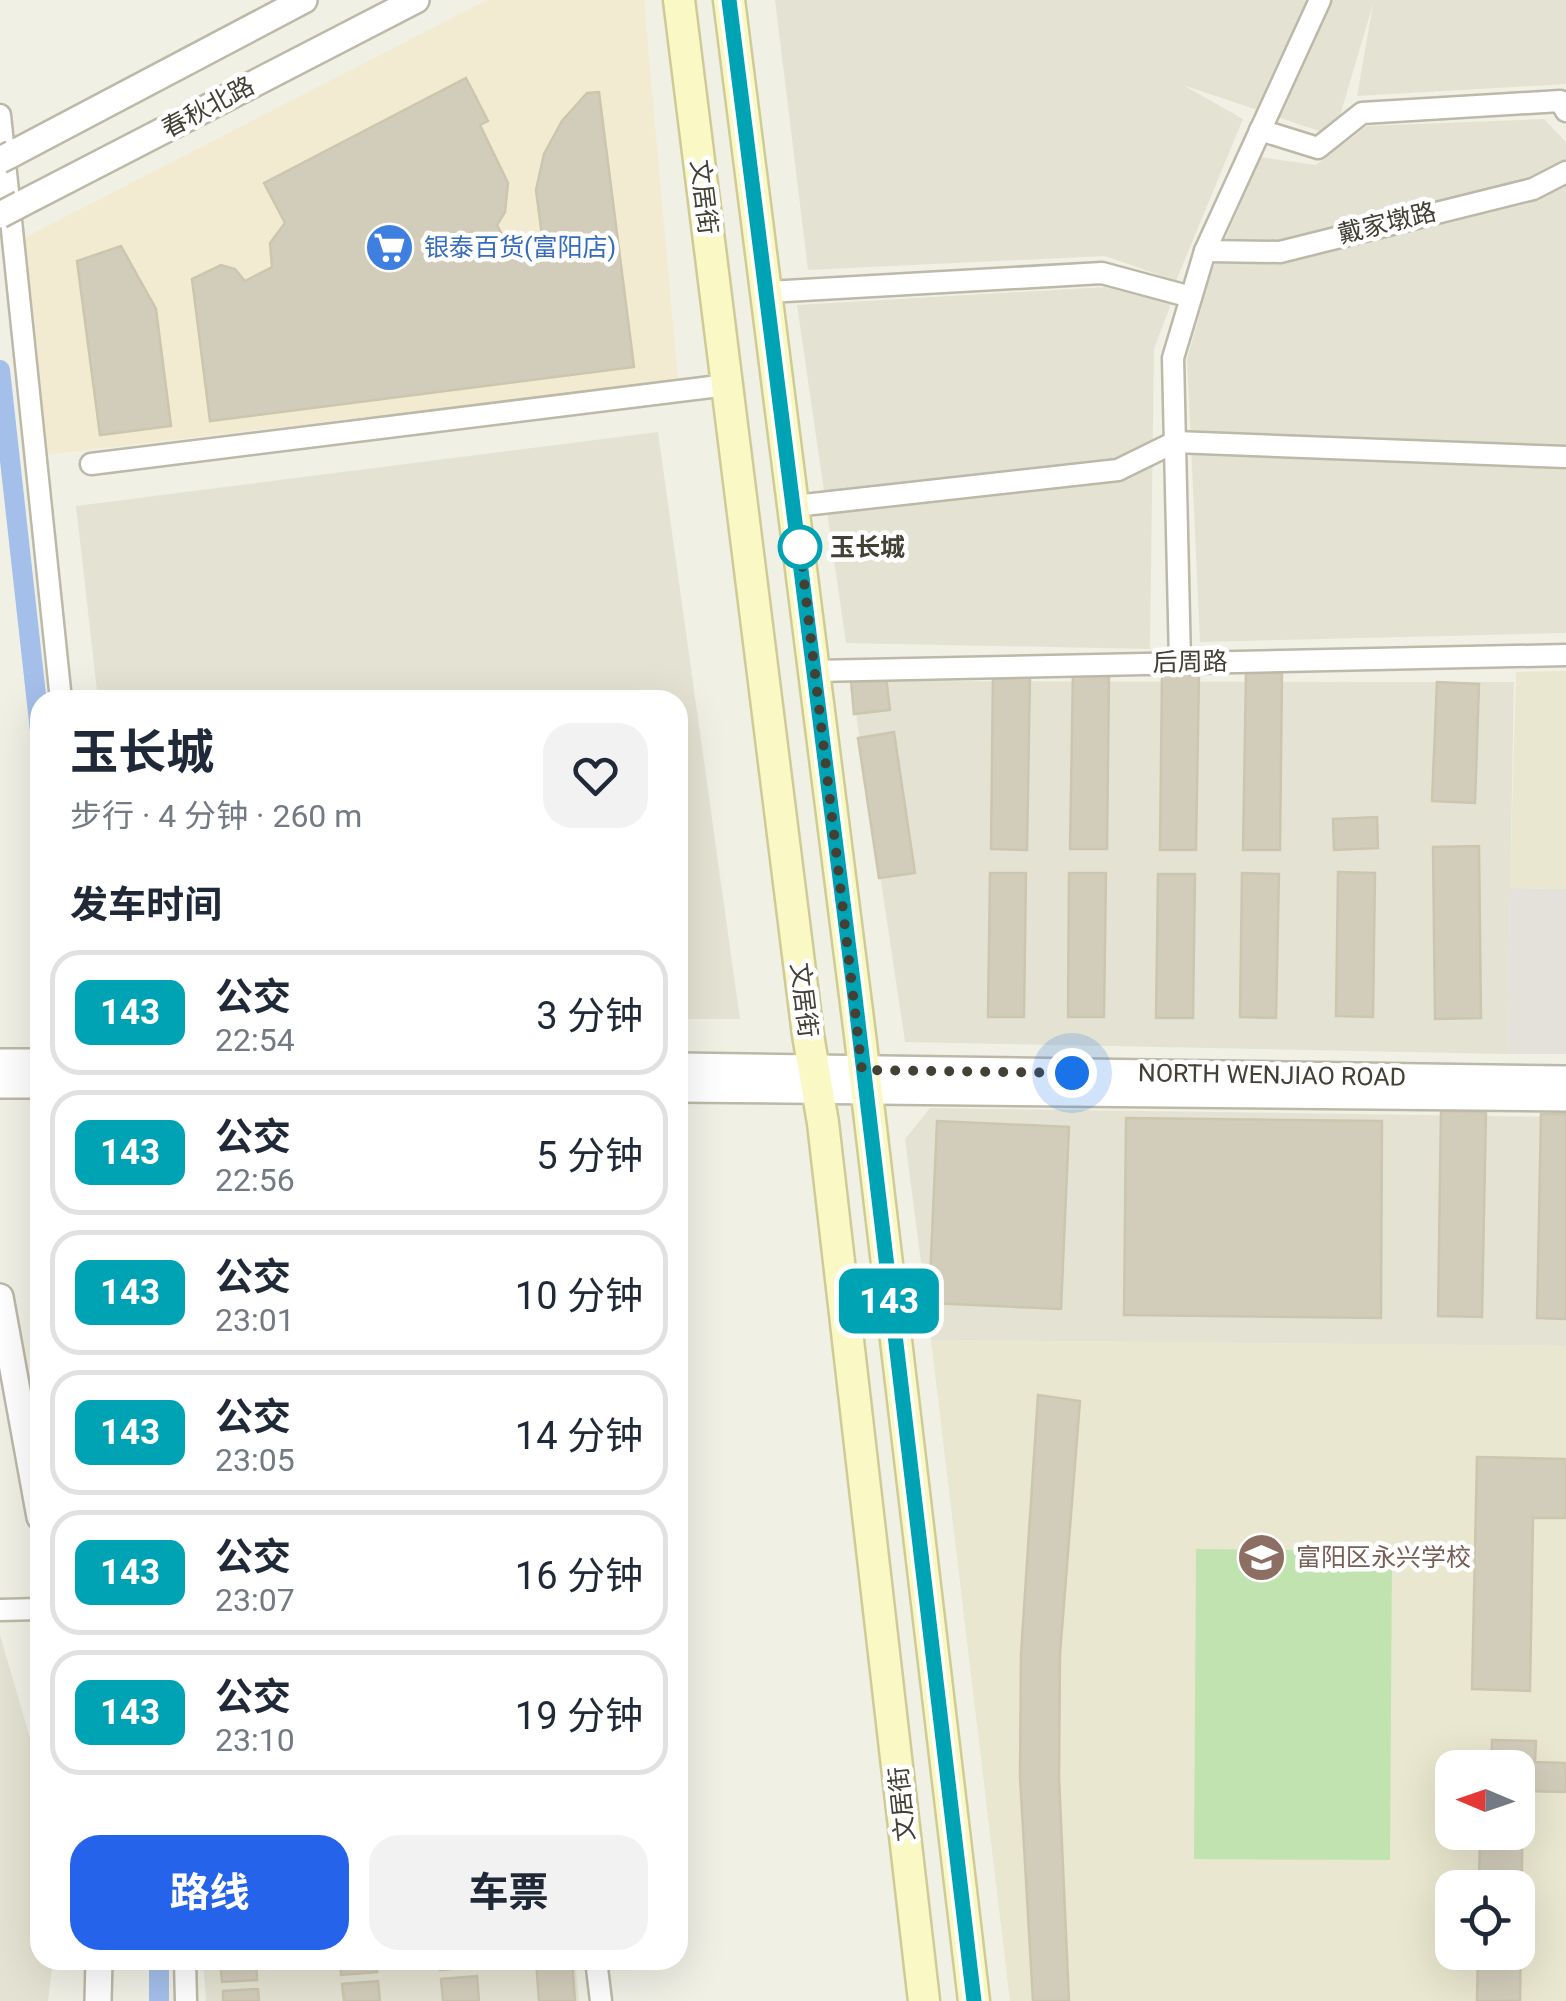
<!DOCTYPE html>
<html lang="zh">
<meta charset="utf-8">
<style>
body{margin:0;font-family:Roboto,"Noto Sans SC",sans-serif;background:#f2f2f3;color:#1f2937;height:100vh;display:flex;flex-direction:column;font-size:38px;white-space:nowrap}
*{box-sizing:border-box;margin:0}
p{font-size:32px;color:#747a83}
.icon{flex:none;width:55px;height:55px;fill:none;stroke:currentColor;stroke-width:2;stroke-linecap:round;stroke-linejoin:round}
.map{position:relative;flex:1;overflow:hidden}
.side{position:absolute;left:30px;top:690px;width:658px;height:1280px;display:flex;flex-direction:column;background:#fff;border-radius:30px;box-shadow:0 10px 40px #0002}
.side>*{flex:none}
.badge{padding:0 20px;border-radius:15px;font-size:35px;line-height:65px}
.needle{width:65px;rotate:272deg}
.controls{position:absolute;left:1435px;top:1750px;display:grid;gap:20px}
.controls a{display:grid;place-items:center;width:100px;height:100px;border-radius:20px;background:#fff;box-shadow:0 10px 40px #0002;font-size:50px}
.you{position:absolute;width:50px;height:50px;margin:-25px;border:8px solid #fff;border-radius:50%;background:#1a73e8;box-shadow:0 0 0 15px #1a73e833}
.map>.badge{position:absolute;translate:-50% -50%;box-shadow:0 0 0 5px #fff}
h2{padding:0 40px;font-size:38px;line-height:90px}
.round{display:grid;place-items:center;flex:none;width:105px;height:105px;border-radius:30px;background:#f2f2f3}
.head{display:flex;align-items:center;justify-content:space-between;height:170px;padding:0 40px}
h1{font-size:48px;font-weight:700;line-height:75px}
.primary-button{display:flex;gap:20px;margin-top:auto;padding:20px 40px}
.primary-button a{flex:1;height:115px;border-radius:30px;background:#2563eb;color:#fff;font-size:40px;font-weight:700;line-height:115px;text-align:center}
.primary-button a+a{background:#f2f2f3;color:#1f2937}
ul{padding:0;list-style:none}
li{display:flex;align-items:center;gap:30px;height:125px;margin:0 20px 15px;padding:0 20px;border:5px solid #e0e1e3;border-radius:30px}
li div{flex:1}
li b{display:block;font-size:38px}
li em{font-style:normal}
li .badge{min-width:110px;font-weight:700;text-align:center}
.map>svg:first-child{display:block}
.residential{fill:#e4e3d3}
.commercial{fill:#f2ebd1}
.industrial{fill:#e3e1da}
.education{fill:#e9e7cf;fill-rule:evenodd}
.green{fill:#c1e3b0}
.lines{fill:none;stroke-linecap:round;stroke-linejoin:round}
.canal{stroke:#a4bfea;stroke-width:20}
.building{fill:#d2cdbb;stroke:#ccc6af;stroke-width:2.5}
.minor-casing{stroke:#bcb9a8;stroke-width:25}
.tertiary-casing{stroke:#bcb9a8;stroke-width:30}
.secondary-casing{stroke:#cecb97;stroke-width:35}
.minor{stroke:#fff;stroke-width:20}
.tertiary{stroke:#fff;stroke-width:25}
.secondary{stroke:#faf8c5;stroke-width:30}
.tertiary-bridge-casing{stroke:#bcb9a8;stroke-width:30;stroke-linecap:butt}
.tertiary-bridge{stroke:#fff;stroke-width:25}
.line-casing{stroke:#fff;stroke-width:22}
.line{stroke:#00a3b4;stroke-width:15}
.walk{stroke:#434035;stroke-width:10;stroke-dasharray:0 18}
.stop-dot{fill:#fff;stroke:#00a3b4;stroke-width:5}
.labels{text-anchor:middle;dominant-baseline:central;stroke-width:9;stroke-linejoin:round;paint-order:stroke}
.street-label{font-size:25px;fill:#434035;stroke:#fff}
.shop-label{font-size:25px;fill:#366cbe;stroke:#fff;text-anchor:start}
.stop-label{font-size:25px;font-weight:bold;fill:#434035;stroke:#fff;text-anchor:start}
.education-label{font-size:25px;fill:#785e54;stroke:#fff;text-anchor:start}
</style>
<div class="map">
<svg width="1566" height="2001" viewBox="0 0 1566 2001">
<rect width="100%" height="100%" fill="#f1f0e5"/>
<g class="residential">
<polygon points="775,0 1566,0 1566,84 1357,96 1373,4 1334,136 1183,85 1243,119 1176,281 1105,256 808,270"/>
<polygon points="1544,119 1566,142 1566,633 1200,642 1187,359 1211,273 1260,157 1316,165 1367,126"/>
<polygon points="1105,287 1171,304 1154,349 1150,649 846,643 797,305"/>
<polygon points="658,432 740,1019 678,1019 678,700 98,700 76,506"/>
<polygon points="851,681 1514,682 1507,1054 905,1042"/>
<polygon points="930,1108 1566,1117 1566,1346 931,1340 905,1139"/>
<polygon points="0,1635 40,1772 40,1960 53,1960 48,2001 0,2001"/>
<polygon points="203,1960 575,1960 579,2001 206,2001"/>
</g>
<polygon class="commercial" points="487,0 644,0 678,380 44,455 24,238"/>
<polygon class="industrial" points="1510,888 1566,889 1566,1054 1507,1054"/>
<g class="education">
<polygon points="1566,671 1566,889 1510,888 1516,672"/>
<path d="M931,1340L1566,1346V2001H1010ZM1452,1768H1518V1832H1452ZM1452,1888H1518V1952H1452Z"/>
</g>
<polygon class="green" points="1196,1549 1392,1551 1390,1860 1194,1859"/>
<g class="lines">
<g class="canal">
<polyline points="0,370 40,731"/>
<polyline points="159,2001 159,1960"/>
</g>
</g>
<g class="building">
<polygon points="466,78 488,121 480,125 508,183 505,212 497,225 513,255 544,251 536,190 544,154 562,121 587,93 599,92 634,367 210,421 192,279 221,265 235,269 245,281 272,267 270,243 285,223 264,183"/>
<polygon points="121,246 156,309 171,426 100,435 77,261"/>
<polygon points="993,672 1030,673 1027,850 991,849"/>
<polygon points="1073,672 1109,672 1107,849 1070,849"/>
<polygon points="1162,673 1199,673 1196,850 1160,850"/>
<polygon points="1246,673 1282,673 1280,850 1243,850"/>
<polygon points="886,677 890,710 854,714 851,681"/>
<polygon points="1437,682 1479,684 1475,803 1432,801"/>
<polygon points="894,732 915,873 879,878 858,738"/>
<polygon points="1377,817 1378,848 1334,850 1333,819"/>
<polygon points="1479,846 1481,1018 1435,1019 1433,847"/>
<polygon points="1338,872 1375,873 1373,1017 1336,1016"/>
<polygon points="990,873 1026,873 1024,1017 988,1017"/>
<polygon points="1069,873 1106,873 1104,1017 1068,1017"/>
<polygon points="1242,873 1279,874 1276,1018 1240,1017"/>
<polygon points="1158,874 1195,874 1193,1018 1156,1018"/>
<polygon points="1441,1111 1486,1112 1482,1317 1438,1316"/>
<polygon points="1541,1114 1566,1114 1566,1319 1537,1318"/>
<polygon points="1126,1118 1382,1121 1381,1318 1124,1315"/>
<polygon points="937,1121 1069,1127 1061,1309 929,1303"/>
<polygon points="1038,1395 1080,1401 1060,1654 1059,1777 1069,2001 1033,2001 1020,1777 1021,1654"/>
<polygon points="1477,1457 1566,1459 1566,1518 1533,1518 1530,1691 1472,1689"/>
<polygon points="1492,1740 1536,1741 1535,1762 1566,1763 1566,1792 1523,1791 1520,2001 1477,2001 1478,1952 1518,1952 1518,1888 1479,1888 1480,1832 1518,1832 1518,1768 1491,1768"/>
<polygon points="220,1960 256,1960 257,1980 222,1982"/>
<polygon points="340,1960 376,1960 377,1972 341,1975"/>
<polygon points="439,1960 475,1960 476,1967 440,1970"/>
<polygon points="536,1960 572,1960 575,2001 539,2001"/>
<polygon points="477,1976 479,2001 443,2001 441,1979"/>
<polygon points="378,1981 380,2001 344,2001 342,1984"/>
<polygon points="258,1989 259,2001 223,2001 223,1991"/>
</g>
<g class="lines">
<defs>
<g id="minor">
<polyline points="0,115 61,700"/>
<polyline points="1260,130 1318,148 1362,113 1560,101 1566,111"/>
<polyline points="1205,251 1280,252 1533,189 1566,172"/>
<polyline points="768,292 1102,273 1191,297"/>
<polyline points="91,464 727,385"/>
<polyline points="795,506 1118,470 1175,442 1566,457"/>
<polyline points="1180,662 1173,358 1205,251 1320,0"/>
<polyline points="815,671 1566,655"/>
<polyline points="0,1610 40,1609"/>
<polyline points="185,1960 186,2001"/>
<polyline points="596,1960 601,2001"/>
</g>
<g id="tertiary">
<polyline points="12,154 304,0"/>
<polyline points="21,204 416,0"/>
<polyline points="0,1062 40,1062"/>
<polyline points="678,1066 1566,1079"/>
<polyline points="0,1085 40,1085"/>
<polyline points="678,1089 1566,1098"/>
<polyline points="0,1297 40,1517"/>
<polyline points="98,2001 99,1960"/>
</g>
<g id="secondary">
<polyline points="679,0 808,1035 823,1123 924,2001"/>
<polyline points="729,0 860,1035 974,2001"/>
</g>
</defs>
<use href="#minor" class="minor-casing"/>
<use href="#tertiary" class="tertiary-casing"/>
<use href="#secondary" class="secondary-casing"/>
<use href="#minor" class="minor"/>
<use href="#tertiary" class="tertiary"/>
<use href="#secondary" class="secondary"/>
<defs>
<g id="tertiary-bridge">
<polyline points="0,160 12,154"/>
<polyline points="0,215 21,204"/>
</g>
</defs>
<use href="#tertiary-bridge" class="tertiary-bridge-casing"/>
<use href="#tertiary-bridge" class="tertiary-bridge"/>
</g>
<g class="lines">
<defs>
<polyline id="line" points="729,0 855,997 974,2001"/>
</defs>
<use href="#line" class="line-casing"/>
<use href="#line" class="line"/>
<polyline class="walk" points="800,547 799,539 862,1070 1072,1073"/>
</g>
<defs>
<symbol id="supermarket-disc" viewBox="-11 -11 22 22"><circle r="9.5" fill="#3f7fe0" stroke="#fff"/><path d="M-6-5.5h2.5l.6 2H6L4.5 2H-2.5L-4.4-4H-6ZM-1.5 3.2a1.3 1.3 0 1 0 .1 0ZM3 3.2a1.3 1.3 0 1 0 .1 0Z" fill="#fff"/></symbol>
<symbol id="school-disc" viewBox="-11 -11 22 22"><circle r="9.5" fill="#8d6e63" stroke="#fff"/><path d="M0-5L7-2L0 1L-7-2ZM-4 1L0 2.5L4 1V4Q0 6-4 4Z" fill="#fff"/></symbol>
</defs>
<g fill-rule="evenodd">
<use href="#supermarket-disc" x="362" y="220" width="55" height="55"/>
<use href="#school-disc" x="1234" y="1530" width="55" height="55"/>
</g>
<circle class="stop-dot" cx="800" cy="547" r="20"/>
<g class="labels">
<g class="street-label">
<text transform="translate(208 107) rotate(-28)">春秋北路</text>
<text transform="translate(704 197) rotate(83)">文居街</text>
<text transform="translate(1387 223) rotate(-14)">戴家墩路</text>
<text transform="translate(1190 662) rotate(-1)">后周路</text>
<text transform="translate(804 1000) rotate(83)">文居街</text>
<text transform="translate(1272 1075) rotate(1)">NORTH WENJIAO ROAD</text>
<text transform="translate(902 1804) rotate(-96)">文居街</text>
</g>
<g class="shop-label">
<text x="424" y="247">银泰百货(富阳店)</text>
</g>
<g class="stop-label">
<text x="830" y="547">玉长城</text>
</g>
<g class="education-label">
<text x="1296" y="1557">富阳区永兴学校</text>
</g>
</g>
</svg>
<div class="controls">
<a><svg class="needle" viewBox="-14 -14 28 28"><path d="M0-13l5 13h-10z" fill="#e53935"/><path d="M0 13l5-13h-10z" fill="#747a83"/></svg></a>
<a><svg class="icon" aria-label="locate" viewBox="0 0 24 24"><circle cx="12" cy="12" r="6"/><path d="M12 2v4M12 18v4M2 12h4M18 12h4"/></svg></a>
</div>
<div class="you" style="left:1072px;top:1073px"></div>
<b class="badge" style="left:889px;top:1301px;background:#00a3b4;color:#fff">143</b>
<section class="side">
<div class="head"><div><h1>玉长城</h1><p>步行 · 4 分钟 · 260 m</p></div><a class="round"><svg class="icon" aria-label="heart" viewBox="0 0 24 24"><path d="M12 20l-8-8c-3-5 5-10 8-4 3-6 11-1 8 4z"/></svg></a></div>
<h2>发车时间</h2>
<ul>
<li><span class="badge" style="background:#00a3b4;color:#fff">143</span><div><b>公交</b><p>22:54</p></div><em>3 分钟</em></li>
<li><span class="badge" style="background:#00a3b4;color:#fff">143</span><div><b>公交</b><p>22:56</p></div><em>5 分钟</em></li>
<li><span class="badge" style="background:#00a3b4;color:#fff">143</span><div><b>公交</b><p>23:01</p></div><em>10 分钟</em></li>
<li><span class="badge" style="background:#00a3b4;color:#fff">143</span><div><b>公交</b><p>23:05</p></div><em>14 分钟</em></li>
<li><span class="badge" style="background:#00a3b4;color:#fff">143</span><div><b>公交</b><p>23:07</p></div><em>16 分钟</em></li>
<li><span class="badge" style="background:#00a3b4;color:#fff">143</span><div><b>公交</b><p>23:10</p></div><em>19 分钟</em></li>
</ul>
<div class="primary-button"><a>路线</a><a>车票</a></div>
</section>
</div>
